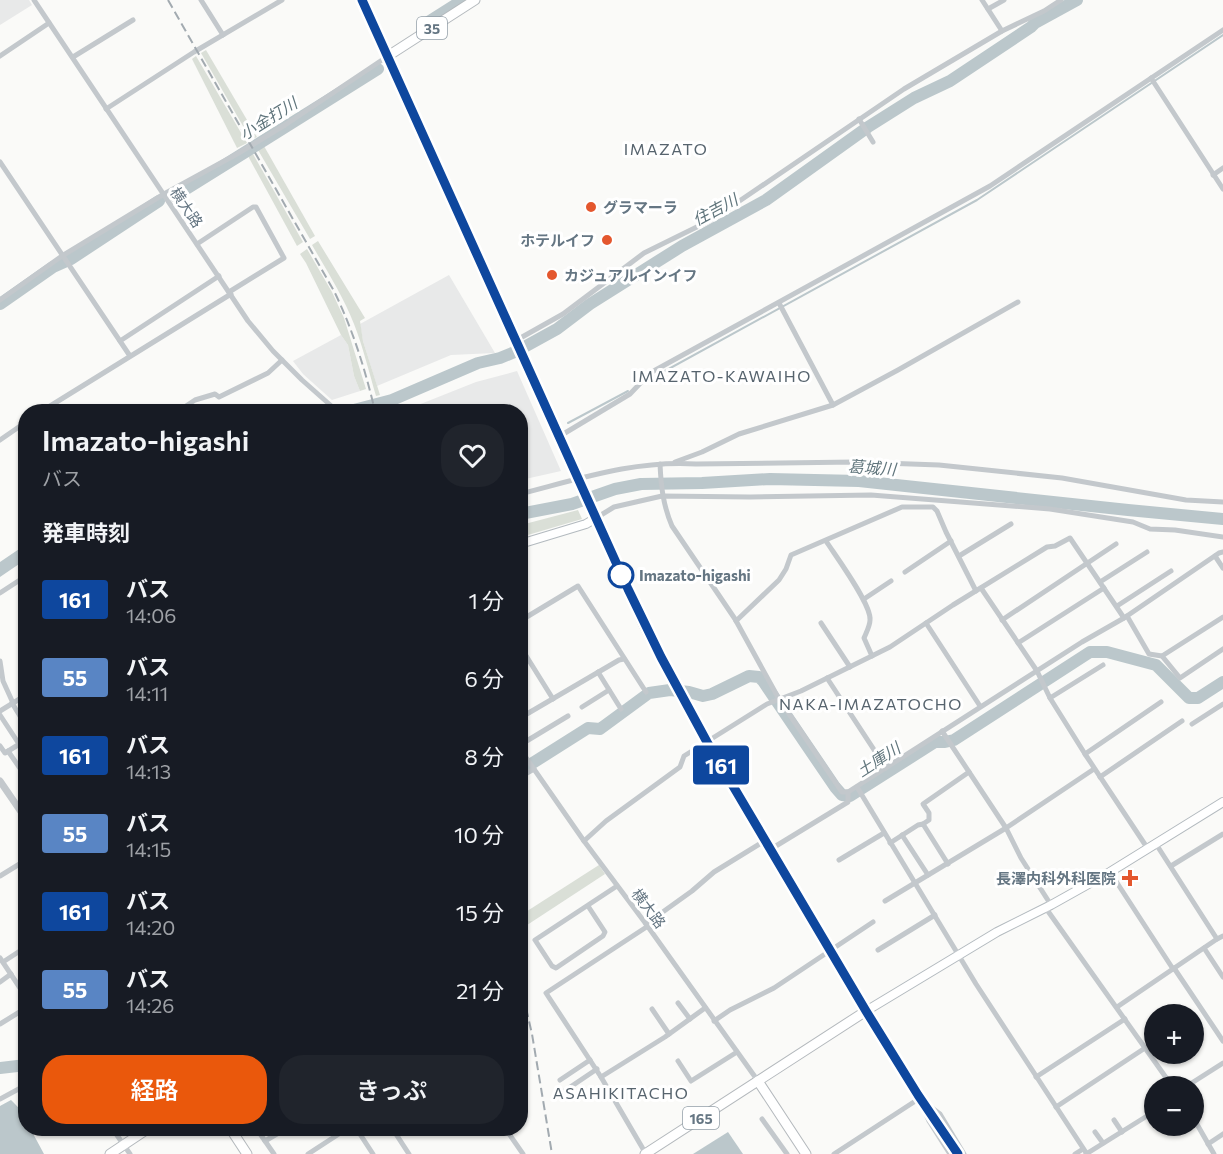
<!DOCTYPE html>
<html lang="ja">
<meta charset="utf-8">
<style>
body{margin:0;font-family:Commissioner,"Noto Sans JP",sans-serif;background:#20242c;color:#f1f3f6;height:100vh;display:flex;flex-direction:column;font-size:22px;white-space:nowrap}
*{box-sizing:border-box;margin:0}
p{font-size:20px;color:#9ea1a6}
.icon{flex:none;width:33px;height:33px;fill:none;stroke:currentColor;stroke-width:2;stroke-linecap:round;stroke-linejoin:round}
.map{position:relative;flex:1;overflow:hidden}
.details{position:absolute;left:18px;top:404px;width:510px;height:732px;display:flex;flex-direction:column;background:#171b24;border-radius:24px;box-shadow:0 2px 4px #0004}
.details>*{flex:none}
.badge{padding:0 12px;border-radius:4px;font-size:21px;line-height:39px}
.controls{position:absolute;left:1144px;top:1004px;display:grid;gap:12px}
.controls a{display:grid;place-items:center;width:60px;height:60px;border-radius:50%;background:#171b24;box-shadow:0 2px 4px #0004;font-size:30px}
.map>.badge{position:absolute;translate:-50% -50%;box-shadow:0 0 0 3px #fff}
h2{padding:0 24px;font-size:22px;line-height:54px}
.round{display:grid;place-items:center;flex:none;width:63px;height:63px;border-radius:24px;background:#20242c}
.head{display:flex;align-items:center;justify-content:space-between;height:102px;padding:0 24px}
h1{font-size:28px;font-weight:600;line-height:45px}
.action{display:flex;gap:12px;margin-top:auto;padding:12px 24px}
.action a{flex:1;height:69px;border-radius:24px;background:#ea580c;color:#fff;font-size:24px;font-weight:600;line-height:69px;text-align:center}
.action a+a{background:#20242c;color:#f1f3f6}
ul{padding:0;list-style:none}
li{display:flex;align-items:center;gap:18px;height:78px;padding:0 24px}
li div{flex:1}
li b{display:block;font-size:22px}
li em{font-style:normal}
li .badge{min-width:66px;font-weight:700;text-align:center}
.map>svg:first-child{display:block}
.built{fill:#e8e9e9}
.green{fill:#dadfd7}
.water{fill:#bbc7cb}
.lines{fill:none;stroke-linecap:round;stroke-linejoin:round}
.stream{stroke:#bbc7cb;stroke-width:2}
.river{stroke:#bbc7cb;stroke-width:12}
.secondary-casing{stroke:#b3babf;stroke-width:10}
.primary-casing{stroke:#b5babe;stroke-width:11}
.trunk-casing{stroke:#b4b9bd;stroke-width:11}
.minor{stroke:#c3c8cc;stroke-width:5}
.tertiary{stroke:#c3c8cc;stroke-width:7}
.secondary{stroke:#fff;stroke-width:8}
.primary{stroke:#fff;stroke-width:9}
.trunk{stroke:#fff;stroke-width:9}
.rail{stroke:#a2aab0;stroke-width:2;stroke-dasharray:9 4.5;stroke-linecap:butt}
.line-casing{stroke:#fff;stroke-width:14}
.line{stroke:#0e479e;stroke-width:9}
.poi-dot{fill:#e4572e;stroke:#fff;stroke-width:2}
.stop-dot{fill:#fff;stroke:#0e479e;stroke-width:3}
.labels{text-anchor:middle;dominant-baseline:central;stroke-width:6;stroke-linejoin:round;paint-order:stroke}
.shield{fill:#fff;stroke:#939fa8;stroke-width:1.5}
.shield-label{font-size:14px;font-weight:bold;fill:#657683}
.street-label{font-size:15px;fill:#657683;stroke:#fff}
.poi-label{font-size:15px;font-weight:bold;fill:#657683;stroke:#fff;text-anchor:start}
.stop-label{font-size:15px;font-weight:bold;fill:#657683;stroke:#fff;text-anchor:start}
.water-label{font-size:16px;font-style:italic;fill:#60757c;stroke:#fff}
.neighbourhood-label{font-size:16px;letter-spacing:1.5px;fill:#57646e;stroke:#fff}
</style>
<div class="map">
<svg width="1223" height="1154" viewBox="0 0 1223 1154">
<rect width="100%" height="100%" fill="#fafaf8"/>
<g class="built">
<polygon points="0,0 29,0 32,5 0,25"/>
<polygon points="449,275 495,353 451,355 377,386 363,341 360,324"/>
<polygon points="341,335 348,345 354,376 360,391 332,400 303,374 293,361"/>
<polygon points="517,371 561,471 521,480 520,411 403,411 476,382"/>
</g>
<g class="green">
<polygon points="206,50 257,137 251,140 201,53"/>
<polygon points="196,56 247,143 237,148 192,59"/>
<polygon points="264,146 315,236 310,239 258,150"/>
<polygon points="253,154 303,242 297,246 248,156"/>
<path d="M318,241L365,318L360,321L363,341L380,395L376,396C369,372 363,347 354,324C343,296 327,271 312,245Z"/>
<polygon points="307,249 332,292 344,318 366,389 360,391 354,376 348,345 341,335 306,263 300,254"/>
<polygon points="578,510 582,519 521,537 521,525"/>
<polygon points="599,865 605,874 521,929 521,915"/>
</g>
<g class="water">
<polygon points="25,545 25,560 0,577 0,562"/>
<path d="M11,1100C21,1110 26,1114 26,1128H30L44,1154H0V1106Z"/>
<polygon points="728,1132 743,1154 693,1154"/>
</g>
<g class="lines">
<g class="stream">
<polyline points="654,377 977,200 1223,35"/>
<polyline points="568,423 628,391"/>
</g>
<g class="river">
<polyline points="425,24 463,0"/>
<polyline points="175,196 378,69"/>
<polyline points="0,304 53,267 71,259 159,201"/>
<polyline points="350,411 392,400 478,363 500,358 517,351 557,329 590,304 682,246 766,200 868,127 914,98 950,81 1031,27 1035,23 1077,0"/>
<polyline points="520,514 572,504 615,489 641,484 702,483 770,479 859,481 1128,510 1223,519"/>
<polyline points="520,771 588,728 600,729 649,693 670,690 689,692 703,696 712,694 749,676 759,677 763,681 835,787 842,795 850,796 935,742 945,742 954,740 1090,652 1107,652 1156,665 1189,698 1198,698 1223,682"/>
<polyline points="0,1068 26,1065"/>
</g>
<defs>
<g id="secondary">
<polyline points="520,544 586,524 596,518"/>
<polyline points="866,1011 997,932 1051,905 1110,872 1223,802"/>
</g>
<g id="primary">
<polyline points="388,56 475,0"/>
<polyline points="230,1128 247,1154"/>
<polyline points="110,1154 149,1128"/>
</g>
<g id="trunk">
<polyline points="362,0 644,625 677,689 707,742 866,1011 918,1095 958,1154"/>
<polyline points="758,1081 806,1154"/>
<polyline points="645,1154 866,1011"/>
</g>
</defs>
<use href="#secondary" class="secondary-casing"/>
<use href="#primary" class="primary-casing"/>
<use href="#trunk" class="trunk-casing"/>
<g class="minor">
<polyline points="34,0 248,321 273,351 302,380 337,411"/>
<polyline points="201,0 223,35"/>
<polyline points="982,0 1002,31"/>
<polyline points="988,9 1004,0"/>
<polyline points="0,56 49,23"/>
<polyline points="73,57 133,20"/>
<polyline points="1151,78 1223,189"/>
<polyline points="106,109 194,52 282,0"/>
<polyline points="859,119 873,142"/>
<polyline points="0,162 130,356"/>
<polyline points="1213,175 1223,168"/>
<polyline points="197,244 253,207 256,207 284,258 229,292"/>
<polyline points="0,300 62,256 164,194 237,154 285,125 388,56"/>
<polyline points="779,303 833,405"/>
<polyline points="120,341 219,276"/>
<polyline points="515,341 563,314 644,253 713,219 904,89 1002,31 1044,11 1061,0"/>
<polyline points="42,411 231,294"/>
<polyline points="183,411 183,408 195,400 215,394 219,397 268,373 282,360"/>
<polyline points="560,436 630,394 650,373 990,186 1223,30"/>
<polyline points="0,440 26,422"/>
<polyline points="675,462 702,452 739,434 833,405 898,370 1018,302"/>
<path d="M660,464C661,486 663,505 672,526L735,619L779,699L842,792H848L1082,642L1124,618L1219,553L1223,552"/>
<path d="M520,494C579,479 635,460 696,464L855,462L939,465L1062,478L1186,500L1223,502"/>
<polyline points="596,518 614,507 662,496 750,497 871,495 1050,509 1133,522 1150,529 1175,530 1223,537"/>
<path d="M826,541C835,555 872,605 870,620C870,626 866,633 864,638L872,656"/>
<polyline points="959,556 1011,524"/>
<polyline points="1215,556 1223,568"/>
<polyline points="905,572 951,541"/>
<polyline points="1100,582 1147,552"/>
<polyline points="981,588 1037,671 1050,698 1085,754 1148,849"/>
<polyline points="0,593 26,576"/>
<polyline points="864,599 891,581"/>
<polyline points="1117,606 1171,571"/>
<polyline points="1127,616 1149,654 1162,656 1180,678 1223,649"/>
<polyline points="1002,620 1116,544"/>
<polyline points="520,621 578,586 646,692"/>
<polyline points="736,621 779,580 786,569 791,555 902,507 933,507 937,511 946,532 976,591"/>
<polyline points="821,623 850,667"/>
<polyline points="926,623 980,706"/>
<polyline points="1018,643 1104,588"/>
<polyline points="520,646 553,699"/>
<polyline points="1162,656 1223,617"/>
<polyline points="0,661 3,681 13,703"/>
<polyline points="598,672 621,709"/>
<polyline points="827,678 886,768"/>
<polyline points="1050,698 1103,665"/>
<polyline points="12,703 26,726"/>
<polyline points="582,707 609,690"/>
<polyline points="0,711 26,695"/>
<polyline points="0,715 19,744"/>
<polyline points="520,718 619,660 624,659"/>
<polyline points="1192,724 1223,704"/>
<polyline points="942,731 1006,828 1021,858 1051,905"/>
<polyline points="520,745 568,716"/>
<polyline points="0,746 5,753 26,740"/>
<polyline points="520,749 584,841 646,924 758,1081"/>
<polyline points="8,751 26,777"/>
<polyline points="1085,754 1161,702"/>
<polyline points="520,777 534,769"/>
<polyline points="1100,777 1182,721"/>
<polyline points="857,787 976,984 1087,1154"/>
<polyline points="923,824 929,820 929,813 923,804 969,772"/>
<polyline points="902,835 928,875"/>
<polyline points="584,841 606,821 680,767 684,756 767,704 801,691 890,647 953,605 1047,547 1055,546 1070,538 1124,618"/>
<polyline points="890,843 918,825 923,824 948,864"/>
<polyline points="1156,844 1217,939"/>
<polyline points="771,849 848,802 848,792"/>
<polyline points="839,860 884,833"/>
<polyline points="1171,866 1223,834"/>
<polyline points="1110,872 1173,969"/>
<polyline points="0,876 26,860"/>
<polyline points="885,901 1006,828 1094,769"/>
<polyline points="588,906 605,932 603,936 556,968 552,966 535,940 617,886"/>
<polyline points="1045,907 1172,1086"/>
<polyline points="646,924 692,891 714,872 766,840"/>
<polyline points="1204,948 1223,977"/>
<polyline points="878,950 935,915"/>
<polyline points="0,958 26,997"/>
<polyline points="3,962 26,947"/>
<polyline points="1174,968 1223,1041"/>
<polyline points="0,982 11,974"/>
<polyline points="678,1003 690,1019"/>
<polyline points="1117,1007 1217,939 1223,936"/>
<polyline points="652,1009 669,1034"/>
<polyline points="714,1021 730,1010 774,988 873,922"/>
<polyline points="0,1024 26,1008"/>
<polyline points="678,1061 691,1081 737,1052"/>
<polyline points="601,1077 665,1037 705,1008"/>
<polyline points="1036,1077 1125,1019"/>
<polyline points="560,1080 590,1060"/>
<polyline points="1187,1086 1223,1063"/>
<polyline points="554,1098 597,1069"/>
<polyline points="0,1099 26,1085"/>
<polyline points="928,1105 940,1114 964,1154"/>
<polyline points="1056,1107 1145,1048"/>
<polyline points="926,1114 929,1121 950,1154"/>
<polyline points="762,1119 787,1154"/>
<polyline points="1194,1119 1214,1154"/>
<polyline points="1114,1120 1122,1132"/>
<polyline points="112,1128 130,1154"/>
<polyline points="256,1128 274,1154"/>
<polyline points="356,1128 373,1154"/>
<polyline points="392,1128 409,1154"/>
<polyline points="505,1128 523,1154"/>
<polyline points="1095,1132 1103,1143"/>
<polyline points="265,1141 287,1128"/>
<polyline points="1208,1144 1223,1134"/>
<polyline points="308,1154 348,1128"/>
<polyline points="646,1154 601,1077 546,993 648,926"/>
<polyline points="834,1154 920,1098"/>
<polyline points="1075,1154 1083,1149"/>
<polyline points="1086,1154 1155,1111"/>
</g>
<polyline class="tertiary" points="0,781 26,819"/>
<use href="#secondary" class="secondary"/>
<use href="#primary" class="primary"/>
<use href="#trunk" class="trunk"/>
<g class="rail">
<path d="M168,0L334,291C353,330 365,369 375,411"/>
<polyline points="520,982 532,1034 552,1154"/>
</g>
</g>
<g class="lines">
<defs>
<polyline id="line" points="362,0 628,589 661,657 707,742 866,1011 918,1095 958,1154"/>
</defs>
<use href="#line" class="line-casing"/>
<use href="#line" class="line"/>
</g>
<g class="poi-dot">
<circle cx="591" cy="207" r="6"/>
<circle cx="607" cy="240" r="6"/>
<circle cx="552" cy="275" r="6"/>
<path d="M1127 869h6v6h6v6h-6v6h-6v-6h-6v-6h6z"/>
</g>
<circle class="stop-dot" cx="621" cy="575" r="12"/>
<g class="labels">
<g class="shield">
<rect x="417" y="17" width="30" height="22" rx="4.5"/>
<rect x="683" y="1107" width="36" height="22" rx="4.5"/>
</g>
<g class="shield-label">
<text x="432" y="28">35</text>
<text x="701" y="1118">165</text>
</g>
<g class="street-label">
<text transform="translate(187 207) rotate(56)">横大路</text>
<text transform="translate(649 908) rotate(53)">横大路</text>
</g>
<g class="poi-label">
<text x="603" y="207">グラマーラ</text>
<text x="595" y="240" text-anchor="end">ホテルイフ</text>
<text x="564" y="275">カジュアルインイフ</text>
<text x="1116" y="878" text-anchor="end">長澤内科外科医院</text>
</g>
<g class="stop-label">
<text x="639" y="575">Imazato-higashi</text>
</g>
<g class="water-label">
<text transform="translate(268 118) rotate(-32)">小金打川</text>
<text transform="translate(715 209) rotate(-28)">住吉川</text>
<text transform="translate(872 467) rotate(4)">葛城川</text>
<text transform="translate(878 759) rotate(-33)">土庫川</text>
</g>
<g class="neighbourhood-label">
<text x="666" y="148">IMAZATO</text>
<text x="722" y="375">IMAZATO-KAWAIHO</text>
<text x="871" y="703">NAKA-IMAZATOCHO</text>
<text x="621" y="1092">ASAHIKITACHO</text>
</g>
</g>
</svg>
<div class="controls">
<a>+</a>
<a>−</a>
</div>
<b class="badge" style="left:721px;top:765px;background:#0e479e;color:#fff">161</b>
<section class="details">
<div class="head"><div><h1>Imazato-higashi</h1><p>バス</p></div><a class="round"><svg class="icon" aria-label="heart" viewBox="0 0 24 24"><path d="M12 20l-8-8c-3-5 5-10 8-4 3-6 11-1 8 4z"/></svg></a></div>
<h2>発車時刻</h2>
<ul>
<li><span class="badge" style="background:#0e479e;color:#fff">161</span><div><b>バス</b><p>14:06</p></div><em>1 分</em></li>
<li><span class="badge" style="background:#5985c4;color:#fff">55</span><div><b>バス</b><p>14:11</p></div><em>6 分</em></li>
<li><span class="badge" style="background:#0e479e;color:#fff">161</span><div><b>バス</b><p>14:13</p></div><em>8 分</em></li>
<li><span class="badge" style="background:#5985c4;color:#fff">55</span><div><b>バス</b><p>14:15</p></div><em>10 分</em></li>
<li><span class="badge" style="background:#0e479e;color:#fff">161</span><div><b>バス</b><p>14:20</p></div><em>15 分</em></li>
<li><span class="badge" style="background:#5985c4;color:#fff">55</span><div><b>バス</b><p>14:26</p></div><em>21 分</em></li>
</ul>
<div class="action"><a>経路</a><a>きっぷ</a></div>
</section>
</div>
